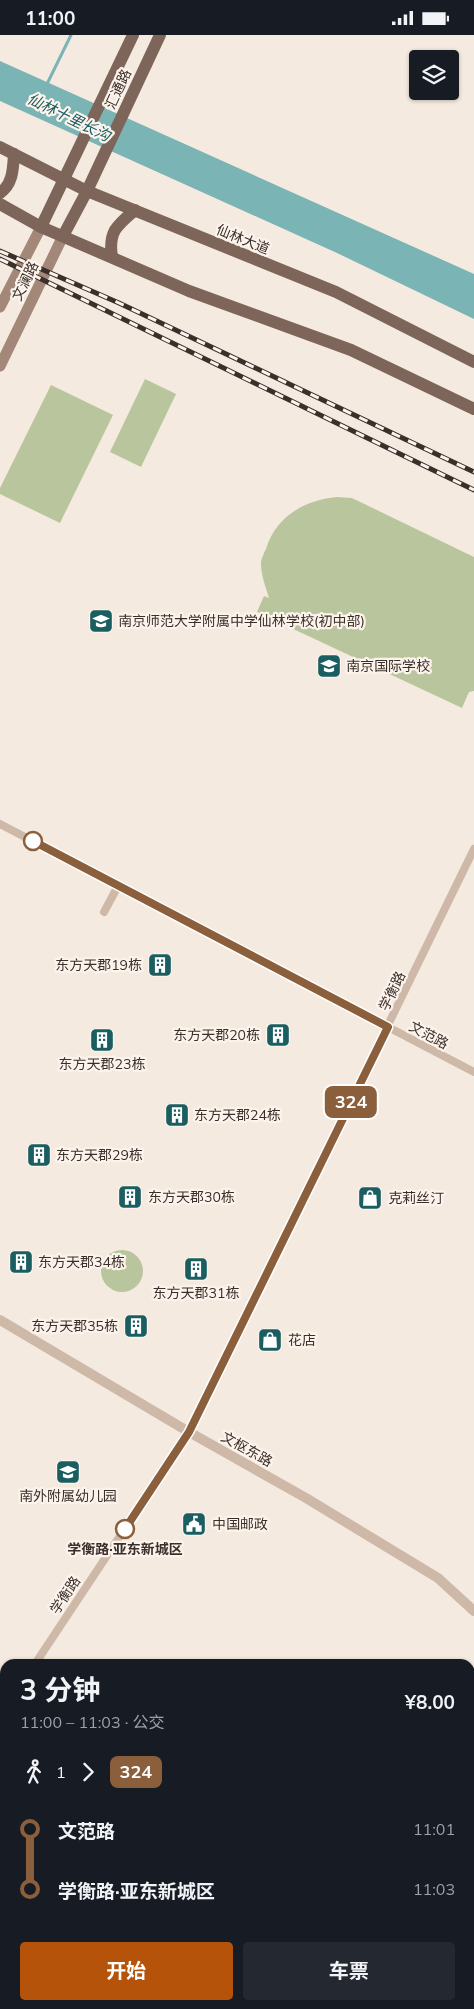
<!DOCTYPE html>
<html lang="zh">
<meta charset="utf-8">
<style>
body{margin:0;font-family:Mulish,"Noto Sans SC",sans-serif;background:#242831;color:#f1f3f6;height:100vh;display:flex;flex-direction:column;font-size:19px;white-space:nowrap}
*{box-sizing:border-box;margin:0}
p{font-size:16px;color:#9ea1a6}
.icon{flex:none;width:28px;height:28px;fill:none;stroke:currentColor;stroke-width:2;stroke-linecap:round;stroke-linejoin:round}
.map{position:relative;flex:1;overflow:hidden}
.side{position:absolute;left:0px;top:1624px;width:475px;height:351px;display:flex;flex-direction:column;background:#171b24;border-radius:15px 15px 0 0;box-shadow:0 1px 4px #0004}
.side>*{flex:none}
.badge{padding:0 10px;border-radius:8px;font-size:18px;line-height:32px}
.buttons{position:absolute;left:409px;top:15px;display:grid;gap:10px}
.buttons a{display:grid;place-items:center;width:50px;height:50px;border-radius:5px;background:#171b24;box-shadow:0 1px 4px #0004;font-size:25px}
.map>.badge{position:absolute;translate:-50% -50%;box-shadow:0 0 0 2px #fff}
.legs{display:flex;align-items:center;gap:8px;height:55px;padding:0 20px;font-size:16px}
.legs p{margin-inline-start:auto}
.head{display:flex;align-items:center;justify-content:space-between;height:85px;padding:0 20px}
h1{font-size:28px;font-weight:700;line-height:38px}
.action{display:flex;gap:10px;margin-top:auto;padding:10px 20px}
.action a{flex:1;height:58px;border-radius:5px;background:#b45309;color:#fff;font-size:20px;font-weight:700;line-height:58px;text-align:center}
.action a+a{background:#242831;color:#f1f3f6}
ul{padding:0 20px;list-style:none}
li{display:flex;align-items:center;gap:18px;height:60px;font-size:19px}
li i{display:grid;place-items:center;width:8px;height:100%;margin:0 6px;background:currentColor}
li i::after{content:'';width:12px;height:12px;margin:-6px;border:4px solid;border-radius:50%;background:#171b24}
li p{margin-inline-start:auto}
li:first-child i{background:linear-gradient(#0000 50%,currentColor 0)}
li:last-child i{background:linear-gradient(currentColor 50%,#0000 0)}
.status{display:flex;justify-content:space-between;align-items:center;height:35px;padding:0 25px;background:#171b24;direction:ltr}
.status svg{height:14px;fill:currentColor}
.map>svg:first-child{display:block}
.green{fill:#b9c69d}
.water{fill:#7bb4b5}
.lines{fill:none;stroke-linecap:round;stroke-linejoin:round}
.stream{stroke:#7bb4b5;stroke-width:3}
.minor{stroke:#ceb9a9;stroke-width:8}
.tertiary{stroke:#ceb9a9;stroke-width:10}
.secondary{stroke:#a3887a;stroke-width:11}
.primary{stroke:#7e655a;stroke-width:12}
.rail-casing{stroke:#3b2f2a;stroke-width:5}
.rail{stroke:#fcf4ec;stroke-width:3;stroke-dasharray:9;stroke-linecap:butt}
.line-1-casing{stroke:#fff;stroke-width:11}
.line-1{stroke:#8b5e3c;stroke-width:8}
.stop-1-dot{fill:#fff;stroke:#8b5e3c;stroke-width:2.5}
.labels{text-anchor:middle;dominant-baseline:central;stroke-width:4.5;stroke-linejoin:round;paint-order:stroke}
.street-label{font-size:14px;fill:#3b2f2a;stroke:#fcf4ec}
.poi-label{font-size:14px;fill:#3b2f2a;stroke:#fcf4ec;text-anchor:start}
.stop-label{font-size:14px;font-weight:bold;fill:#3b2f2a;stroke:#fcf4ec}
.water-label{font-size:15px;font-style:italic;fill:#1b5e61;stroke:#fcf4ec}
</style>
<div class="status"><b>11:00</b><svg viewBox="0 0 49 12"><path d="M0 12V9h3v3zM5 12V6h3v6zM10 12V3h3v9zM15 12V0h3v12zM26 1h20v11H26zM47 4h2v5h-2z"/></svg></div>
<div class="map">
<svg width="474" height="1974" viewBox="0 0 474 1974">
<rect width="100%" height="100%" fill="#f5eadf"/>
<g class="green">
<polygon points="145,344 176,359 141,432 110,417"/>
<polygon points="51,350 113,380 60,488 0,459 0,453"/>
<path d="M337,462L352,463L474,522V656L469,657L462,673L257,577L264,561L269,563C266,553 261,540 261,529C261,524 264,518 266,514C276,481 305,465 337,462Z"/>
<circle cx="122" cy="1236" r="21"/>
<polygon points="392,1970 425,1970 424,1974 390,1974"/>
</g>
<polygon class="water" points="0,26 474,239 474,284 337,218 0,66"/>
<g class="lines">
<polyline class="stream" points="46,51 71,0"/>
<g class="minor">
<polyline points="0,789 474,1037"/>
<polyline points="104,877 118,851"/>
<polyline points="35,1629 189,1397 474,814"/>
<polyline points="0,1682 5,1674"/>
</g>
<polyline class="tertiary" points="0,1285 189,1397 306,1463 438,1543 474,1576"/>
<g class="secondary">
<polyline points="0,272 41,192"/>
<polyline points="0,331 63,201"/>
<polyline points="0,1902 5,1906"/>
<polyline points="0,1930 5,1934"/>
<polyline points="51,1970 57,1974"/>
<polyline points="88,1970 93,1974"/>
</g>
<g class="primary">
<polyline points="0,112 87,156 336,257 474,327"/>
<path d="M0,158C13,149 13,134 14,119"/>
<polyline points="0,169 41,192 189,256 351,315 474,374"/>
<polyline points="41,192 133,0"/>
<polyline points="63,201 87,156 160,0"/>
<path d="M112,222C108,197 117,190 135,175"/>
</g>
<defs>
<g id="rail">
<polyline points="0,216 119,268 474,437"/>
<polyline points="0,224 474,455"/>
</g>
</defs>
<use href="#rail" class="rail-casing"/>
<use href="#rail" class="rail"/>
</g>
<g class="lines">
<defs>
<polyline id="line-1" points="33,806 388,992 189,1397 125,1494"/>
</defs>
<use href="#line-1" class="line-1-casing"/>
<use href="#line-1" class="line-1"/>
</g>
<defs>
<symbol id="school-square" viewBox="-11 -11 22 22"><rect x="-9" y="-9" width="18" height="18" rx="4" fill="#1b5e61" stroke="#fcf4ec"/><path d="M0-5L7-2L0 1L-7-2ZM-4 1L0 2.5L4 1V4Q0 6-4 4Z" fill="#fff"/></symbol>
<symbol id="building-square" viewBox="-11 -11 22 22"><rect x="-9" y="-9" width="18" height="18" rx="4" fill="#1b5e61" stroke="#fcf4ec"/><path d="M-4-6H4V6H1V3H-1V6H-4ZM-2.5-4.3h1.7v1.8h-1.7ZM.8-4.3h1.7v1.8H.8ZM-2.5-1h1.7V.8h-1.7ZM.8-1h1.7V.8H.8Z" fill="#fff"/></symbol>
<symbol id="shop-square" viewBox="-11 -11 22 22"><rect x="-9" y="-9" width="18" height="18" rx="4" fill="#1b5e61" stroke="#fcf4ec"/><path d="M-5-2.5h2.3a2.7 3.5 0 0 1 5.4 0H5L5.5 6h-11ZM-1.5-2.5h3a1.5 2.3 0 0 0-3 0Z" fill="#fff"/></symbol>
<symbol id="civic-square" viewBox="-11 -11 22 22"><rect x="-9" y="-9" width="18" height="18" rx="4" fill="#1b5e61" stroke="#fcf4ec"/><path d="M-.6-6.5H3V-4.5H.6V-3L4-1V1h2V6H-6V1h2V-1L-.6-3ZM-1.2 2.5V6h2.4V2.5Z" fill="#fff"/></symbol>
</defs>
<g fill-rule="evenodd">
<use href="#school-square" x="87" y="572" width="28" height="28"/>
<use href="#school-square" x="315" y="617" width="28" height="28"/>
<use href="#building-square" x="146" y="916" width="28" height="28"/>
<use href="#building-square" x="264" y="986" width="28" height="28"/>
<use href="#building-square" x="88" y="991" width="28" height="28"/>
<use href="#building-square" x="163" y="1066" width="28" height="28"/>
<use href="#building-square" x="25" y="1106" width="28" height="28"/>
<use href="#building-square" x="116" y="1148" width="28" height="28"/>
<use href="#shop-square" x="356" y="1149" width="28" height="28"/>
<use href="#building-square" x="7" y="1213" width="28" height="28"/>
<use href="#building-square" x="182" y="1220" width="28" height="28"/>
<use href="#building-square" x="122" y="1277" width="28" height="28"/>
<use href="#shop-square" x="256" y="1291" width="28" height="28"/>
<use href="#school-square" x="54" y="1423" width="28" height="28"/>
<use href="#civic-square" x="180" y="1475" width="28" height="28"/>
</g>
<g class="stop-1-dot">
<circle cx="33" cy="806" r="9"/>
<circle cx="125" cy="1494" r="9"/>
</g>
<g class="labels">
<g class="street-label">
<text transform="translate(118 54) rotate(-65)">汇通路</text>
<text transform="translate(243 204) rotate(22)">仙林大道</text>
<text transform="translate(25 246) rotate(-64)">文澜路</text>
<text transform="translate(392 956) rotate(-64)">学衡路</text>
<text transform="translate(429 1000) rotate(28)">文范路</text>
<text transform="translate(247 1414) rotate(29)">文枢东路</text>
<text transform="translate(65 1560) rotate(-56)">学衡路</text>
</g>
<g class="poi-label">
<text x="118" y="586">南京师范大学附属中学仙林学校(初中部)</text>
<text x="346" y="631">南京国际学校</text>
<text x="142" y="930" text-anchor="end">东方天郡19栋</text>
<text x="260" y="1000" text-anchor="end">东方天郡20栋</text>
<text x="102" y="1029" text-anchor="middle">东方天郡23栋</text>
<text x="194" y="1080">东方天郡24栋</text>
<text x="56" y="1120">东方天郡29栋</text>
<text x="148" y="1162">东方天郡30栋</text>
<text x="388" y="1163">克莉丝汀</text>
<text x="38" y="1227">东方天郡34栋</text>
<text x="196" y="1258" text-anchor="middle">东方天郡31栋</text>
<text x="118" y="1291" text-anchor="end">东方天郡35栋</text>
<text x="288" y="1305">花店</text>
<text x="68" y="1461" text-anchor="middle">南外附属幼儿园</text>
<text x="212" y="1489">中国邮政</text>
</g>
<g class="stop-label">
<text x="125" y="1514">学衡路·亚东新城区</text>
</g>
<g class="water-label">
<text transform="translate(69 82) rotate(26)">仙林十里长沟</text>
</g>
</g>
</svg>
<div class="buttons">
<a><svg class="icon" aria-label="layers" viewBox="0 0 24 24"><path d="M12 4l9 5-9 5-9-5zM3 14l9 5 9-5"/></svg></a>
</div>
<b class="badge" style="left:351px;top:1067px;background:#8b5e3c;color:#fff">324</b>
<section class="side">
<div class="head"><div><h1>3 分钟</h1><p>11:00 – 11:03 · 公交</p></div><b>¥8.00</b></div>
<div class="legs"><svg class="icon" aria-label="walk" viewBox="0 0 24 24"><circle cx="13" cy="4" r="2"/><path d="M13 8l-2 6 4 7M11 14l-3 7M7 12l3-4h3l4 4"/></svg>1<svg class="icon" aria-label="forward" viewBox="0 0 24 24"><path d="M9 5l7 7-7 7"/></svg><b class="badge" style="background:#8b5e3c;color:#fff">324</b></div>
<ul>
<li><i style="color:#8b5e3c"></i><b>文范路</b><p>11:01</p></li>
<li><i style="color:#8b5e3c"></i><b>学衡路·亚东新城区</b><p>11:03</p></li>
</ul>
<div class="action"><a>开始</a><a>车票</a></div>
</section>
</div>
